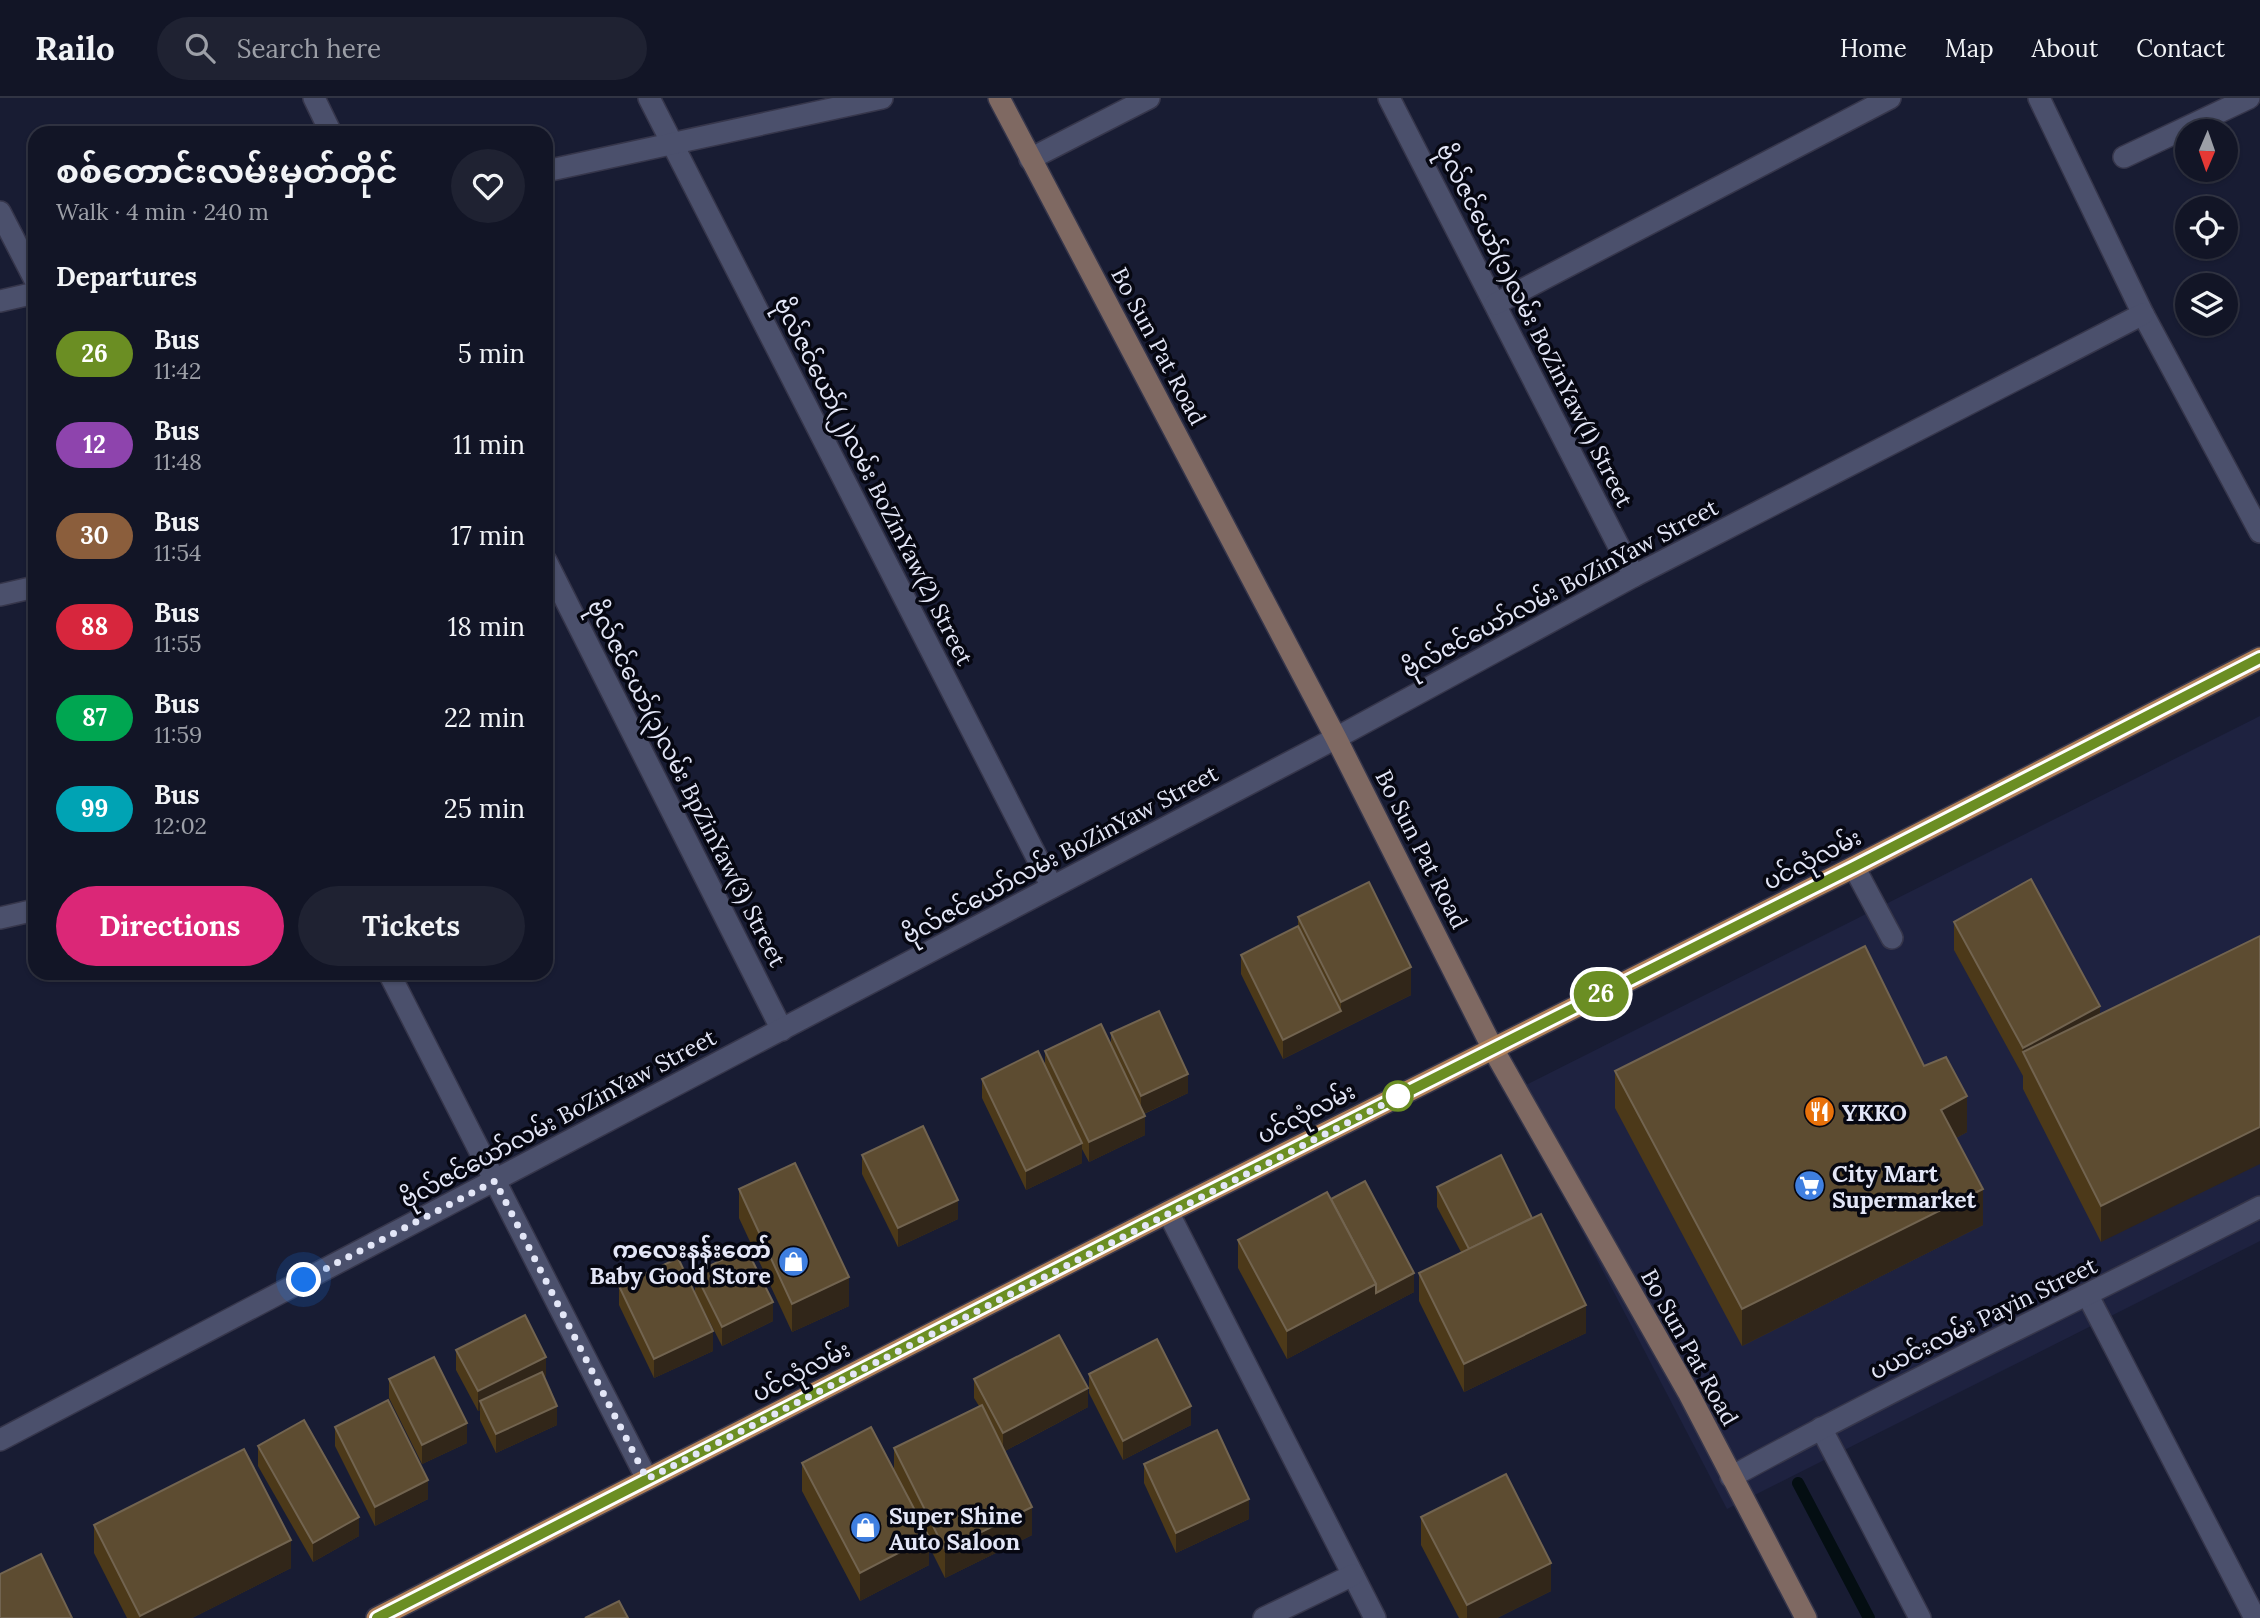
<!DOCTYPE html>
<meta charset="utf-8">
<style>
body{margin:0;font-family:Lora,"Noto Sans Myanmar",serif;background:#1f2232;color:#f1f3f6;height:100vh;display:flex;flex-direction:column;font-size:26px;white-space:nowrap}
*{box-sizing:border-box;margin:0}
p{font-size:23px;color:#9c9fa7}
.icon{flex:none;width:38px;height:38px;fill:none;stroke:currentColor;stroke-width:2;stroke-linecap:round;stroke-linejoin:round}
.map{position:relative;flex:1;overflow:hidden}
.drawer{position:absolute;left:28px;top:28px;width:525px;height:854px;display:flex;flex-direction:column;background:#121526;border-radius:21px;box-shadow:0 2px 5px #0004,0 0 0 2px #313443}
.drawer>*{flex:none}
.badge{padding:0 14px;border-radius:23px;font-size:24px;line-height:46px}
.needle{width:46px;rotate:182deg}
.controls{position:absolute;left:2175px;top:21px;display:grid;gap:14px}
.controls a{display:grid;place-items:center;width:63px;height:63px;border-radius:50%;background:#121526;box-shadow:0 2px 5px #0004,0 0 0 2px #313443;font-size:35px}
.you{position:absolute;width:35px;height:35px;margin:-18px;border:5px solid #fff;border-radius:50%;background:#1a73e8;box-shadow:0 0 0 10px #1a73e833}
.map>.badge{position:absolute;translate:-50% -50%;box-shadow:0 0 0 4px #fff}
h2{padding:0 28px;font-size:26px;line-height:63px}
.round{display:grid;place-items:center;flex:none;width:74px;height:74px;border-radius:37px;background:#1f2232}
.headline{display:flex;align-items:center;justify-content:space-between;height:119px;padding:0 28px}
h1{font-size:33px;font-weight:700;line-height:52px}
.button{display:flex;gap:14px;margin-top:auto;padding:14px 28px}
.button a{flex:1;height:80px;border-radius:42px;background:#db2777;color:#fff;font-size:28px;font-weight:700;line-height:80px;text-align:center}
.button a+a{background:#1f2232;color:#f1f3f6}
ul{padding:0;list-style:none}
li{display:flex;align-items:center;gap:21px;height:91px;padding:0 28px}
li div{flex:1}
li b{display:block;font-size:26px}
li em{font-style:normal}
li .badge{min-width:77px;font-weight:700;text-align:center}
header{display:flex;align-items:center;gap:42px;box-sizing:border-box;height:98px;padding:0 35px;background:#121526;border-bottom:2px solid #313443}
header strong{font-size:33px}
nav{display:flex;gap:38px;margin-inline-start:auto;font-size:24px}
.search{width:490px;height:63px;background:#1f2232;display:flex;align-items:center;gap:18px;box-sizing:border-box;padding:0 24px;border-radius:38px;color:#9c9fa7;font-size:26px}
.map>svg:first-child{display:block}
.built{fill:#1e2240}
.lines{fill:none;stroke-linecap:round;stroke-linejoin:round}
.stream{stroke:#040e12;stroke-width:12}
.street-casing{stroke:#36364b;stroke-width:24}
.secondary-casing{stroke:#36364b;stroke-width:24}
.primary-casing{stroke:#36364b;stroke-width:24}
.street{stroke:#4b506c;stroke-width:21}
.secondary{stroke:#7f6962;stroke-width:21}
.primary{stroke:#b38259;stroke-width:21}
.wall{fill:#4c3919}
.shaded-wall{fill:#312619}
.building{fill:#5d4c31;stroke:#726450;stroke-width:2}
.line-casing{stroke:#fff;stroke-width:16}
.line{stroke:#6b8e23;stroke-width:10}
.walk{stroke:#e3e6f7;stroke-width:7;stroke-dasharray:0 12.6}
.stop-dot{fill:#fff;stroke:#6b8e23;stroke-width:3.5}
.labels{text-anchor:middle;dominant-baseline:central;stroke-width:7;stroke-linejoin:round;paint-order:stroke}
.street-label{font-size:23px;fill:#e3e6f7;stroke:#060711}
.poi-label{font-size:23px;font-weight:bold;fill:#e3e6f7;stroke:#060711;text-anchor:start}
</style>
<header>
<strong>Railo</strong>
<div class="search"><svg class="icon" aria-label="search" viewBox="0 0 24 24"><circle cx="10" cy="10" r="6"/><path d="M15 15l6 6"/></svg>Search here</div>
<nav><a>Home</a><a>Map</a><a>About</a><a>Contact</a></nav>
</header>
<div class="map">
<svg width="2260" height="1520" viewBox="0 0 2260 1520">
<rect width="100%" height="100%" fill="#181c33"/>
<polygon class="built" points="2260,618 2260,1143 1727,1411 1510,995"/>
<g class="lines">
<polyline class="stream" points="1798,1385 1869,1520"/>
<defs>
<g id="street">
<polyline points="314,0 331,35"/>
<polyline points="649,0 1052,789"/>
<polyline points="1389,0 1634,478"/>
<polyline points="2039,0 2143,216 2260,434"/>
<polyline points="2124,59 2249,0"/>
<polyline points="1030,61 1149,0"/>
<polyline points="546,73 882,0"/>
<polyline points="0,114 35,182"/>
<polyline points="0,203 35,195"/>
<polyline points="1495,206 1890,0"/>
<polyline points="546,463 782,932"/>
<polyline points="0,497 35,489"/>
<polyline points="1854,769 1892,840"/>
<polyline points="0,820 35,812"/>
<polyline points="389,875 647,1381"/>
<polyline points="1168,1114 1375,1520"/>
<polyline points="2088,1198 2255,1520"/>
<polyline points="1821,1330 1920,1520"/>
<polyline points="0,1342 1336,640 1634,478 2143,216"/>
<path d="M1731,1379C1904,1284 2084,1200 2260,1109"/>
<polyline points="1264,1520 1353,1477"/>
</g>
<polyline id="secondary" points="999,0 1336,640 1493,951 1688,1294 1806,1520"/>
<polyline id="primary" points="377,1520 1168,1114 1854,769 2260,560"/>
</defs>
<use href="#street" class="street-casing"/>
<use href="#secondary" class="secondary-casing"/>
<use href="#primary" class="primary-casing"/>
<use href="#street" class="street"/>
<use href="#secondary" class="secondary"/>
<use href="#primary" class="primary"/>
</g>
<g class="wall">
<polygon points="1298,819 1411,897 1283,961 1241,876 1241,857 1298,828"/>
<polygon points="1954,824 2100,916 2260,838 2101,1144 2023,991 2023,978 1954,852"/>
<polygon points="1111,935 1188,995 1144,1016 1145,1037 1089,1064 1082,1051 1082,1065 1026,1092 982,1000 982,981 1045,967 1045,953 1111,947"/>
<polygon points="1924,968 1967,1034 1956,1040 1983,1127 1742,1248 1615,1010 1615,973"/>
<polygon points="862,1057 958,1121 898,1149 862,1076"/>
<polygon points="1437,1089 1586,1235 1464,1294 1419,1203 1419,1175 1461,1154 1437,1109"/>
<polygon points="739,1091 849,1208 792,1234 739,1120"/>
<polygon points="1331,1101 1414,1194 1287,1261 1238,1170 1238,1142"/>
<polygon points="695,1175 773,1223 722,1248 695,1195"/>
<polygon points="619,1188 713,1253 654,1280 619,1207"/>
<polygon points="456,1252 546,1278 544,1279 557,1327 496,1355 480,1322 480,1312 478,1313 456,1272"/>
<polygon points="1089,1276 1191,1327 1123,1362 1089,1295"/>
<polygon points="389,1281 467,1345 422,1366 389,1300"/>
<polygon points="974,1281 1088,1309 1005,1353 1032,1437 945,1480 929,1448 929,1467 860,1503 802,1393 802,1365 894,1373 894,1350 979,1308 974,1300"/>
<polygon points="335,1329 428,1401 375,1428 335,1348"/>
<polygon points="258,1348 359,1438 313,1464 258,1368"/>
<polygon points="1144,1366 1249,1421 1176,1455 1144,1385"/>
<polygon points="1421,1419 1551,1493 1497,1520 1459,1520 1421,1447"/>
<polygon points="94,1427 291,1470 192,1520 127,1520 94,1455"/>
</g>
<g class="shaded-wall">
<polygon points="1411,869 1411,897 1283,961 1283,942 1341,913 1341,904"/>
<polygon points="2100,908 2100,936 2023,954 2023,978 2023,950"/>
<polygon points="1188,976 1188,995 1141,1017 1141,998"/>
<polygon points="1967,998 1967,1034 1941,1048 1941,1012"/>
<polygon points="1145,1018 1145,1037 1089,1064 1089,1044"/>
<polygon points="2260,1029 2260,1066 2101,1144 2101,1108"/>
<polygon points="1082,1045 1082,1065 1026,1092 1026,1073"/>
<polygon points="1983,1091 1983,1127 1742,1248 1742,1211"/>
<polygon points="958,1102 958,1121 898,1149 898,1130"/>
<polygon points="1414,1175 1414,1194 1287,1261 1287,1233 1376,1186"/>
<polygon points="849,1179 849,1208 792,1234 792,1206"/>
<polygon points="773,1204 773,1223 722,1248 722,1229"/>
<polygon points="1586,1207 1586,1235 1464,1294 1464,1266"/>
<polygon points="713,1233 713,1253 654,1280 654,1261"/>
<polygon points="546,1259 546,1278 483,1310 480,1303 480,1312 478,1313 478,1293"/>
<polygon points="1088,1290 1088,1309 1003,1354 1003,1335"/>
<polygon points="557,1308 557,1327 496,1355 496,1336"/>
<polygon points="1191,1308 1191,1327 1123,1362 1123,1343"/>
<polygon points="467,1325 467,1345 422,1366 422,1347"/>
<polygon points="428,1382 428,1401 375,1428 375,1409"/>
<polygon points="1249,1401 1249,1421 1176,1455 1176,1435"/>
<polygon points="1032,1409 1032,1437 945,1480 945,1452"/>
<polygon points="359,1419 359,1438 313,1464 313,1445"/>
<polygon points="929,1439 929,1467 860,1503 860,1475"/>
<polygon points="291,1442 291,1470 192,1520 140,1520 140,1518"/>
<polygon points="1551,1465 1551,1493 1497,1520 1467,1520 1467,1507"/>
</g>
<g class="building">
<polygon points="2031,781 2100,908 2023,950 1954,824"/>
<polygon points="1369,784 1411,869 1341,904 1298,819"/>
<polygon points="1298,828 1341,913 1283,942 1241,857"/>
<polygon points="2260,838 2260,1029 2101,1108 2023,954"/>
<polygon points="1865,848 1924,968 1946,959 1967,998 1941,1012 1983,1091 1742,1211 1615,973"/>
<polygon points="1159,913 1188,976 1141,998 1111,935"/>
<polygon points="1101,926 1145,1018 1089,1044 1045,953"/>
<polygon points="1038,953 1082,1045 1026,1073 982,981"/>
<polygon points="923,1028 958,1102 898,1130 862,1057"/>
<polygon points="1501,1057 1532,1120 1469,1151 1437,1089"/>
<polygon points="795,1065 849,1179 792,1206 739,1091"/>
<polygon points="1365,1083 1414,1175 1376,1195 1376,1186 1331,1101"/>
<polygon points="1327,1094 1376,1186 1287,1233 1238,1142"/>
<polygon points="1541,1116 1586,1207 1464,1266 1419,1175"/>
<polygon points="746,1150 773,1204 722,1229 695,1175"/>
<polygon points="678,1160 713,1233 654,1261 619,1188"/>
<polygon points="525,1217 546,1259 478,1293 456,1252"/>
<polygon points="1059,1237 1088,1290 1003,1335 974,1281"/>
<polygon points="1157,1241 1191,1308 1123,1343 1089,1276"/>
<polygon points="434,1259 467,1325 422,1347 389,1281"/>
<polygon points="542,1274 557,1308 496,1336 480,1303"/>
<polygon points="388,1302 428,1382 375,1409 335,1329"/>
<polygon points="982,1307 1032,1409 945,1452 894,1350"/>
<polygon points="304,1322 359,1419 313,1445 258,1348"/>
<polygon points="871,1329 929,1439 860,1475 802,1365"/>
<polygon points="1217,1332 1249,1401 1176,1435 1144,1366"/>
<polygon points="244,1351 291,1442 140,1518 94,1427"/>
<polygon points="1506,1376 1551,1465 1467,1507 1421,1419"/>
<polygon points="41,1456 72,1520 0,1520 0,1476"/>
<polygon points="619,1503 628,1520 585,1520"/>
</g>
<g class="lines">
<defs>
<polyline id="line" points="377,1520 1143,1127 1854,769 2260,560"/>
</defs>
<use href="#line" class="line-casing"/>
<use href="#line" class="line"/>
<polyline class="walk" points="304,1182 495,1083 647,1381 1400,998 1398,998"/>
</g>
<defs>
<symbol id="restaurant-disc" viewBox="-11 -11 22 22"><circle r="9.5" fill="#e8710a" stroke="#060711"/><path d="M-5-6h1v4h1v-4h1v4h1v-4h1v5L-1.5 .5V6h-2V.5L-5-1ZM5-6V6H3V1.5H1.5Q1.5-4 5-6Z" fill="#fff"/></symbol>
<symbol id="supermarket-disc" viewBox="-11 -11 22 22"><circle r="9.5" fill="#3f7fe0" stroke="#060711"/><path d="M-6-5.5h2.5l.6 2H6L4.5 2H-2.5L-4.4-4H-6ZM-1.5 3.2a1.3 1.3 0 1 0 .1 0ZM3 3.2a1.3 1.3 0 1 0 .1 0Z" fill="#fff"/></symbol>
<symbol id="shop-disc" viewBox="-11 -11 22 22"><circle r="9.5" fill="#3f7fe0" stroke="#060711"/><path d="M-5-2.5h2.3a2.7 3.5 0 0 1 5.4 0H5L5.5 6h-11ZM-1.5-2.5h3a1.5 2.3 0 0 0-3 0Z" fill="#fff"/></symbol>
</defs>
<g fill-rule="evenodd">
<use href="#restaurant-disc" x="1802" y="996" width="35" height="35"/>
<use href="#supermarket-disc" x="1792" y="1070" width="35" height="35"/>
<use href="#shop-disc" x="776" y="1146" width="35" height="35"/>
<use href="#shop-disc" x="848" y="1412" width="35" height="35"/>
</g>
<circle class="stop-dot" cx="1398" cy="998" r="14"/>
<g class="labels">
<g class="street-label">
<text transform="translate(1535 227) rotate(63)">ဗိုလ်ဇင်ယော်(၁)လမ်း BoZinYaw(1) Street</text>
<text transform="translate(1159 248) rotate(62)">Bo Sun Pat Road</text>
<text transform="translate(874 383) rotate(63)">ဗိုလ်ဇင်ယော်(၂)လမ်း BoZinYaw(2) Street</text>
<text transform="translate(1560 490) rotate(-28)">ဗိုလ်ဇင်ယော်လမ်း BoZinYaw Street</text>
<text transform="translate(687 685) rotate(63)">ဗိုလ်ဇင်ယော်(၃)လမ်း BpZinYaw(3) Street</text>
<text transform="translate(1422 751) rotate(63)">Bo Sun Pat Road</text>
<text transform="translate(1060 756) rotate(-28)">ဗိုလ်ဇင်ယော်လမ်း BoZinYaw Street</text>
<text transform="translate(1812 761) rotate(-27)">ပင်လုံလမ်း</text>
<text transform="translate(1306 1015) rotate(-27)">ပင်လုံလမ်း</text>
<text transform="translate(558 1020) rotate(-28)">ဗိုလ်ဇင်ယော်လမ်း BoZinYaw Street</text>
<text transform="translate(1983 1220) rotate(-26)">ပယင်းလမ်း Payin Street</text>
<text transform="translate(1690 1249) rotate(61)">Bo Sun Pat Road</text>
<text transform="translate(801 1273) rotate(-27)">ပင်လုံလမ်း</text>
</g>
<g class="poi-label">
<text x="1842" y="1014">YKKO</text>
<text x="1832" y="1075">City Mart<tspan x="1832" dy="26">Supermarket</tspan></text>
<text x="771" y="1151" text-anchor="end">ကလေးနန်းတော်<tspan x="771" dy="26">Baby Good Store</tspan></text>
<text x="889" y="1417">Super Shine<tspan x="889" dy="26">Auto Saloon</tspan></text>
</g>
</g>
</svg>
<div class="controls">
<a><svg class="needle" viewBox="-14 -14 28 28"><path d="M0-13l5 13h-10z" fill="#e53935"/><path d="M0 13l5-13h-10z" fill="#9c9fa7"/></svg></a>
<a><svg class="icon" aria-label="locate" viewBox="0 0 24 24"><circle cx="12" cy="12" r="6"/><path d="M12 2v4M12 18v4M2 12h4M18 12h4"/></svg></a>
<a><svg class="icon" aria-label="layers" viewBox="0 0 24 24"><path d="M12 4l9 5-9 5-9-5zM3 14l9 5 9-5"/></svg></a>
</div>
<div class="you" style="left:304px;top:1182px"></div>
<b class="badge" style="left:1601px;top:896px;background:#6b8e23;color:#fff">26</b>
<section class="drawer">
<div class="headline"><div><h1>စစ်တောင်းလမ်းမှတ်တိုင်</h1><p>Walk · 4 min · 240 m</p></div><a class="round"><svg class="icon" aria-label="heart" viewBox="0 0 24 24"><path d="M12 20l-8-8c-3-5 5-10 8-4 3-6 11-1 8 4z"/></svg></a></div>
<h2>Departures</h2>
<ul>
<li><span class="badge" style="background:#6b8e23;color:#fff">26</span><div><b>Bus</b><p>11:42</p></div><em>5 min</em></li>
<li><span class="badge" style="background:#8e44ad;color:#fff">12</span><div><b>Bus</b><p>11:48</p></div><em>11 min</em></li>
<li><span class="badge" style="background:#8b5e3c;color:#fff">30</span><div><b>Bus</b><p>11:54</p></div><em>17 min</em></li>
<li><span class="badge" style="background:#d7263d;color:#fff">88</span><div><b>Bus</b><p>11:55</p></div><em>18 min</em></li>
<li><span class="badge" style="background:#00a651;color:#fff">87</span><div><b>Bus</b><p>11:59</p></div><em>22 min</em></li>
<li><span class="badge" style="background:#00a3b4;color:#fff">99</span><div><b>Bus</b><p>12:02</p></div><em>25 min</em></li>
</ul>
<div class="button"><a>Directions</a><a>Tickets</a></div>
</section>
</div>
